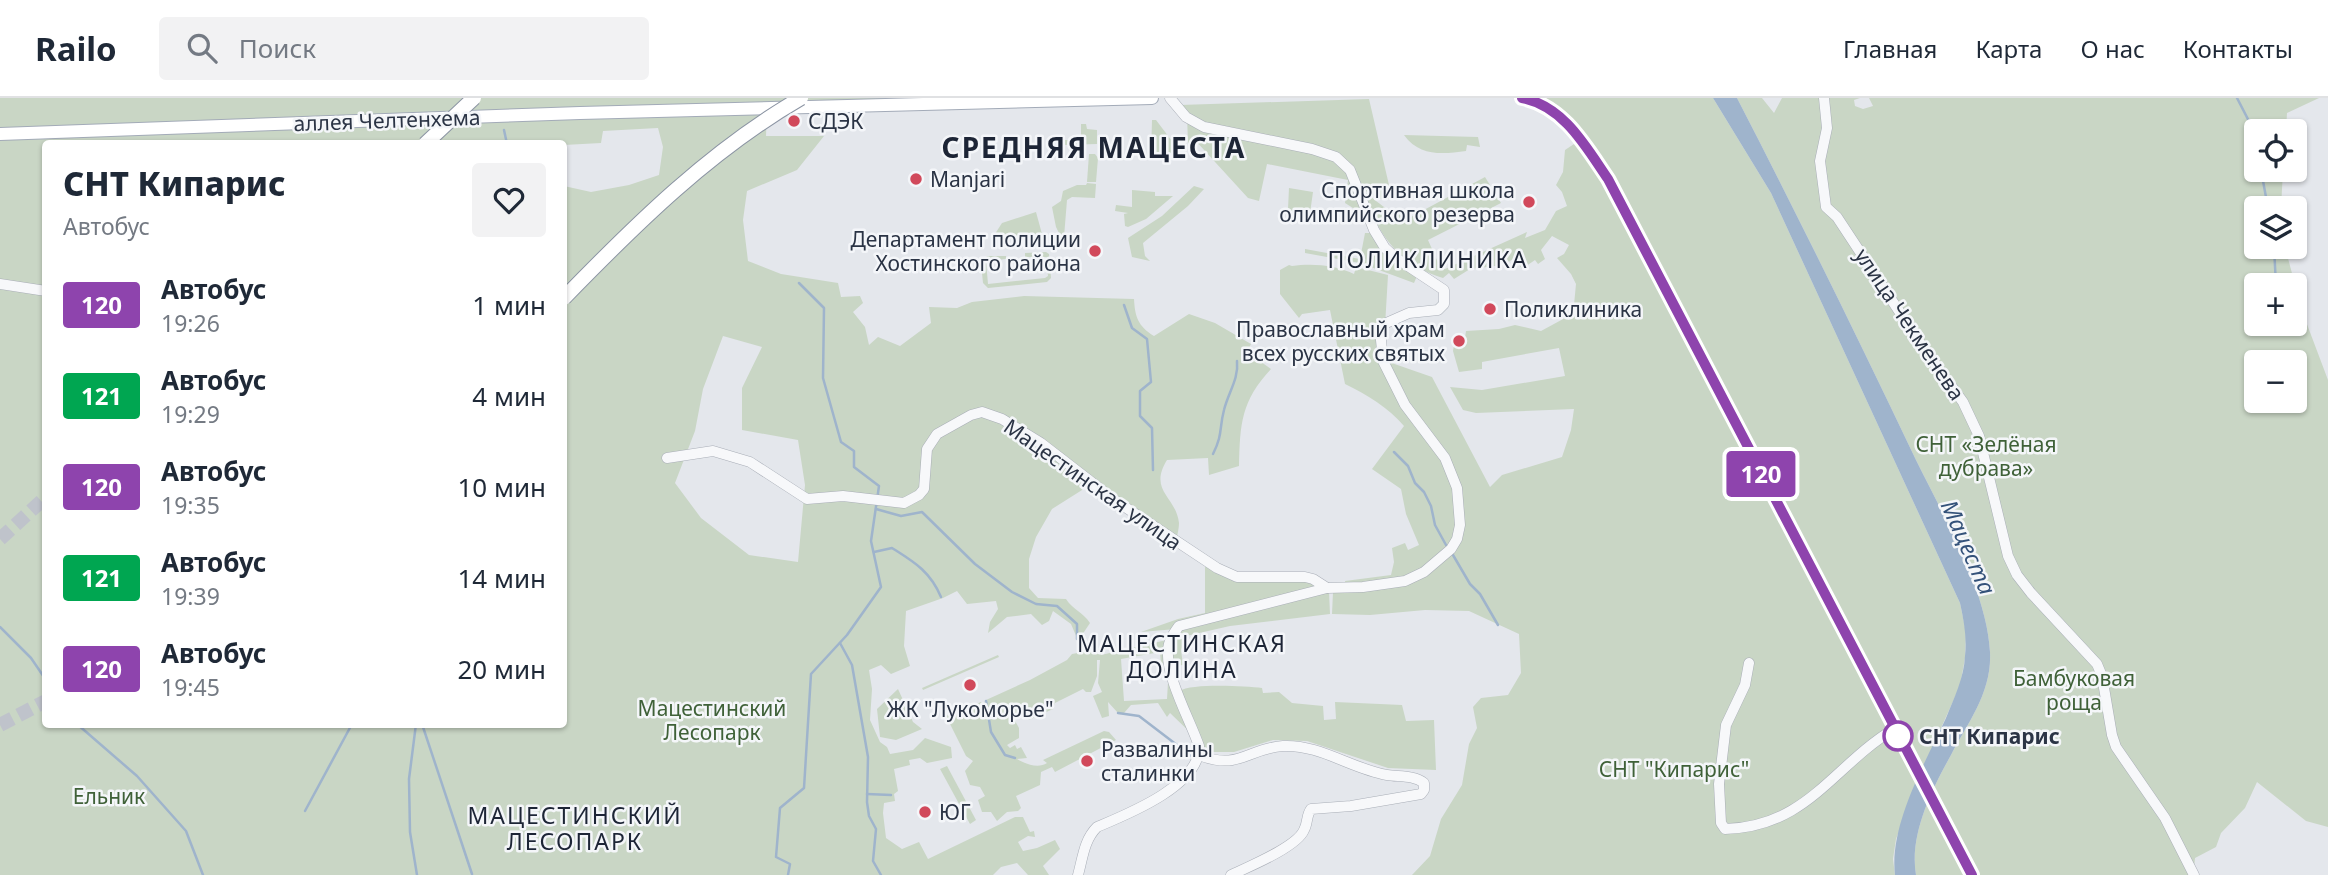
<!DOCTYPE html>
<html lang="ru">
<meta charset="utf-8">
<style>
body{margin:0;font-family:"Noto Sans",sans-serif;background:#f2f2f3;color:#1f2937;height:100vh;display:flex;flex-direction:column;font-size:26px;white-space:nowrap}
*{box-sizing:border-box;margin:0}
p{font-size:23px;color:#747a83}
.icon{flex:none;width:38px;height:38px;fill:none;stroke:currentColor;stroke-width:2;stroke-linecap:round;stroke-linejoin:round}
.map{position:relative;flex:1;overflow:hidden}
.side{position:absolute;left:42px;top:42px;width:525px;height:588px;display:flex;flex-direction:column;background:#fff;border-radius:7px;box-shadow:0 2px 5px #0004}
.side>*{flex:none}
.badge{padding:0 14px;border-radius:5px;font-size:24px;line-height:46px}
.tools{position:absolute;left:2244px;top:21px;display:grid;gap:14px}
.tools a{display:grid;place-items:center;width:63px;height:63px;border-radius:7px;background:#fff;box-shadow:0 2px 5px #0004;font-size:35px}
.map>.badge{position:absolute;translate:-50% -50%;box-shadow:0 0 0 4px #fff}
.round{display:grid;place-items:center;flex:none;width:74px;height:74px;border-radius:7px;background:#f2f2f3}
.headline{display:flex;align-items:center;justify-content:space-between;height:119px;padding:0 21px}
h1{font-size:33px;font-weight:800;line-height:52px}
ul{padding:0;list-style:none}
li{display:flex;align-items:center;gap:21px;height:91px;padding:0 21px}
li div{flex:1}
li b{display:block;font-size:26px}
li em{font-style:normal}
li .badge{min-width:77px;font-weight:700;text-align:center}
header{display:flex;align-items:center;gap:42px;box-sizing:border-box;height:98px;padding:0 35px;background:#fff;border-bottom:2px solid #e0e1e3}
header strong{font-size:33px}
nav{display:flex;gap:38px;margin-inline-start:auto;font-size:24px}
.search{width:490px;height:63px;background:#f2f2f3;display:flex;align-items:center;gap:18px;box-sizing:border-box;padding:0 24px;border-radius:7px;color:#747a83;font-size:26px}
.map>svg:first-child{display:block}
.green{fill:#c9d6c5;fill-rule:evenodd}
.water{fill:#9fb4cc}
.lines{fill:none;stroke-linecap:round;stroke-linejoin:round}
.stream{stroke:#9fb4cc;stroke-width:2.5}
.highway-tunnel{stroke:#bfc3cb;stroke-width:14;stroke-dasharray:14 7;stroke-linecap:butt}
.minor-casing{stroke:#a9aeb7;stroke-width:11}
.major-casing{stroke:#a3abb8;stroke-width:14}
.minor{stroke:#f7f8fa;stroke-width:10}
.major{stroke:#fff;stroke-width:12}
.highway-bridge-casing{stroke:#8b94a3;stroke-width:16;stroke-linecap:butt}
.highway-bridge{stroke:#fff;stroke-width:14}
.line-casing{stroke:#fff;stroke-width:16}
.line{stroke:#8e44ad;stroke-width:10}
.poi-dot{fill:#d1495b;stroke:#f4f6f9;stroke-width:2.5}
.stop-dot{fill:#fff;stroke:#8e44ad;stroke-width:3.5}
.labels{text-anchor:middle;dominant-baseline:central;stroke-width:5;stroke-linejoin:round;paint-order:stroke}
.street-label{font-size:21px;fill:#2b3445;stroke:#f4f6f9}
.poi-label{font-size:21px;fill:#2b3445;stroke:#f4f6f9;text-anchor:start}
.park-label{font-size:21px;fill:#3f6138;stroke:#f4f6f9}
.stop-label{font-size:21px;font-weight:bold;fill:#2b3445;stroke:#f4f6f9;text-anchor:start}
.neighbourhood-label{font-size:23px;letter-spacing:2px;fill:#1d2536;stroke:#f4f6f9}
.water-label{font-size:23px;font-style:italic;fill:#34527a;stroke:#f4f6f9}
.district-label{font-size:28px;font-weight:bold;letter-spacing:2px;fill:#1d2536;stroke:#f4f6f9}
</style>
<header>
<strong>Railo</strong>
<div class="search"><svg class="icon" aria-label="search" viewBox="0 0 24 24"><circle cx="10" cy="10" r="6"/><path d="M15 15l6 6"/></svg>Поиск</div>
<nav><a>Главная</a><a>Карта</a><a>О нас</a><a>Контакты</a></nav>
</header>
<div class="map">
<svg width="2328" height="777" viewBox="0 0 2328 777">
<rect width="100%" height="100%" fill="#e4e7ec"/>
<g class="green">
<path d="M0,0H1152L767,10L766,38H824L797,72L747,93L743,122L748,163L781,176L838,185L841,199L860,198L863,205L853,214L865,229L869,247L878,239L900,248L931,225L929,209L957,210L972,204L1024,198L1134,201C1135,219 1138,228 1154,238L1189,216L1215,225L1251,246L1247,254L1271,271C1241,303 1240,326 1239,368L1209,377L1208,360L1167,362C1148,393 1176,398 1179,425C1179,432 1176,441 1176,448L1090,387L1052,411L1036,439L1029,461V490L1038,500L1066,501C1073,512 1083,514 1090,525L1084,534L1077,540L1071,526L1053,513L1049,523L1042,527L1031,516L1007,519L988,535L990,524L998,511L996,503L967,506L957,493L943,500L906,513L904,548L910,568L891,576L881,567L869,572L872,591L870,622L880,644L887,649L890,656L913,652L925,640L951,649L952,660L927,665L920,660L909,662L910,667L894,671L898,693L894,696L895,703L884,705L883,715L886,740L902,751L919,744L928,761L1015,719H1023L1030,734L1034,733L1035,739L1028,738L1018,744L1023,753L1037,750L1055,742L1060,751L1043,768L1049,777H1028L1017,765L1001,769L993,777H0ZM658,30L663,49L659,77L629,87L591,94L564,88V626H46V46L564,47L601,45L603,33ZM723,238L762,249L742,290V332L798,342L805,387L798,464L749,457L701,420L675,385L695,333L703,291Z"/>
<path d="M1522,0H1713L1771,95L1960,505L1966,534L1965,560L1960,588L1926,663L1896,741L1893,761L1895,777H1412L1430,758L1441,721L1462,687L1469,646L1477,630L1473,609L1481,600L1508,597L1521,575L1519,536L1469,513L1425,512L1370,517L1332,516L1333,494L1345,491V483L1391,477L1394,464L1392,450L1405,445L1408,452L1419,447L1406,416L1401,391L1372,371L1404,328C1389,310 1366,296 1345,286L1330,212L1302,216L1299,220L1280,196V172L1289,167L1292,168C1312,165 1336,167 1354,176L1356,169L1388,177L1383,262L1432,279L1490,389L1502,377L1562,359L1571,332L1574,311L1476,315L1463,312L1450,289L1482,292L1565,278L1559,250L1482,264V271L1459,274L1453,253L1454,247H1464L1466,233L1499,231L1515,227L1541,233L1565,220L1574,207L1576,186L1571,176L1557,160L1564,156L1569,147L1552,138L1541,152L1545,161L1538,166L1535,162L1522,171L1517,164L1519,157L1504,167L1470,171L1454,181L1449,175L1443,180C1412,171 1387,150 1374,119H1354L1353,110L1345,105L1348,82L1267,66L1259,103L1248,100L1194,41L1188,46L1187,17L1180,7L1369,1L1392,100L1383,102L1358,89C1375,101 1390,118 1411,119L1485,79L1501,105L1428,142L1440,169L1445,171L1527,134L1525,140L1545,132L1556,113L1567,108L1562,94L1556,87L1563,74L1565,52L1580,42L1560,18Z"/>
<path d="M1737,0H1762L1774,15L1782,0H1860L1854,2L1855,8L1863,11L1873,8L1869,0H2319L2287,15L2286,33H2256V72H2283L2281,110H2256V149H2285L2302,213L2328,282V729L2306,723L2257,684L2245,710L2221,735L2216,749L2195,760L2194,770L2198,777H1916C1909,737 1932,691 1951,657C1969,623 1992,594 1990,554C1987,493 1943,417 1916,362C1858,240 1799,120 1737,0ZM2256,187H2294V226H2256ZM2256,264H2294V303H2256Z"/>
<polygon points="1152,22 1156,22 1178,51 1179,61 1163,59 1162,62 1151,59"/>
<polygon points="1081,26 1086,26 1087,31 1097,32 1097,46 1063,47 1063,42 1081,42"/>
<path d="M1404,37L1478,39L1480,49L1467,47L1466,53C1443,56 1420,59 1404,37Z"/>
<polygon points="1089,56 1095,56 1098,60 1096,84 1087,84"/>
<polygon points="1087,85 1096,86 1095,100 1072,99 1067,102 1064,139 1061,139 1056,129 1052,109 1061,103 1063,93 1077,87 1086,87"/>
<polygon points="1194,88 1204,91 1188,108 1143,145 1145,158 1150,163 1132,159 1128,140 1162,118"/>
<polygon points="1289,90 1313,94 1309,122 1298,120 1288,111"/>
<polygon points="1132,92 1155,94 1155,98 1173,98 1146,121 1128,129 1125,128 1124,116 1128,115 1115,113 1116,107 1132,109"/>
<polygon points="1036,114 1042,136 993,139 1002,125"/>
<polygon points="1365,135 1372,135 1417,178 1414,185 1360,165 1305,155 1305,151 1360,161"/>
<polygon points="1046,154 1049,156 1051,180 1047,184 988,190 983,185 981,165 987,158 1006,158 1006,161 986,163 988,186 1045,180 1048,178 1046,159 1025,159 1025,155"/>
<path d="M1205,468L1240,484L1297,477L1329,493L1330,516L1230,528L1186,538L1181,552L1183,567L1170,568L1179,593C1192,585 1245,588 1262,590L1263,595L1279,594L1292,605L1323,608L1324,622L1336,621L1335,604L1402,607L1406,623L1434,622L1436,672L1388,670L1307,643L1273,642L1234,654H1199L1196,640L1170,615L1167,619L1158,605L1131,607L1124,615H1118L1108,604L1109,618L1102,620L1093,598L1102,594L1098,585L1100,562H1097V578L1091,594H1086L1083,591L1055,605L1053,611L1029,622L1025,616L1014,621L1019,630V640L1007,647L1010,650L1015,647L1017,651L1021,649L1027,660L1017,661C1026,666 1038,671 1047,665L1043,662L1104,633L1109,634L1116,642L1055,674L1052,669L1041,674L1040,687L1016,698L1021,710L1018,713L1007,714L997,723L991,714H982L978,702L985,698L980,689L970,687L965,673L973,663L966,658L946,618L981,604L983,606L986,602L1030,582L1067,562L1072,556L1100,551L1101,557L1171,541L1176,531L1141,534L1178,521L1205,515ZM1160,554L1161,565L1169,568L1167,601L1124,603L1121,561Z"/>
<polygon points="998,557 999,559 923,592 922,590"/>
<polygon points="898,591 913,624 922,631 896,642 880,639 877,611"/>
<polygon points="947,668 976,722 970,726 940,671"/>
</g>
<path class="water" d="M1713,0H1737C1799,120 1858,240 1916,362C1943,417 1987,493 1990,554C1992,594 1969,623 1951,657C1932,691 1909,737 1916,777H1895C1889,727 1925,665 1946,620C1954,600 1964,580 1965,558C1967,540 1964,523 1960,505L1771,95Z"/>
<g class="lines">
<g class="stream">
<polyline points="2237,0 2252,29 2256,44"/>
<polyline points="504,32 507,46"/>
<polyline points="2261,72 2268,110"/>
<polyline points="2274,149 2276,187"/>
<polyline points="1124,207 1132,230 1147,241 1151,284 1140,293 1140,318 1152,330 1153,372"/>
<polyline points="1394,354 1408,368 1415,385 1424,394 1431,408 1435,427 1446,447"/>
<path d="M1213,356C1223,336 1219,331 1224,312C1228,295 1239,281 1237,263"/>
<polyline points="876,411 901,418 922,414 975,466 1012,494 1036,506 1057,508 1077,526 1077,541"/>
<path d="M874,454L892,450C914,464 930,473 941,499"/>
<polyline points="1453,457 1470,486 1480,496 1498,527"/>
<polyline points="0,529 31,560 46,582"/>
<polyline points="840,545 852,567 868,659 867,704 869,718 876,731 873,763 881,777"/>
<polyline points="986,603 991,634 1005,657 1015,660"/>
<polyline points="1118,615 1139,618 1194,660"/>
<polyline points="77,626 137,678 186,733 203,777"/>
<polyline points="416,626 409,681 410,734 417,777"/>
<polyline points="422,626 472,776"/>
<polyline points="867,696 891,697"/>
<polyline points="305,713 352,626"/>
<polyline points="788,777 790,766 776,759 780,710 804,690 811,576 847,537 881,489 871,443 879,388 854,369 854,353 841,344 823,280 824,210 799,185"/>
</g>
<g class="highway-tunnel">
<polyline points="0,441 46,399"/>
<polyline points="0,627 46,603"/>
</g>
<defs>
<g id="minor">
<polyline points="1824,0 1827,30 1820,63 1826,109 1837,119 1920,245 1963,304 1979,338 2008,458 2017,477 2031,495 2097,566 2102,578 2112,637 2116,649 2165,720 2194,777"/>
<polyline points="0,186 46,193"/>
<polyline points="667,360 713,353 750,364 807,401 843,398 904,405 919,397 924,391 927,351 937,336 971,317 982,314 1002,321 1041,345 1116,403 1217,470 1237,479 1305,479 1313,481 1327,490"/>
<path d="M1749,565L1745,587L1726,627L1719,686L1721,725L1725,731C1807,729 1833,668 1894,631"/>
<path d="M1199,657C1239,673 1248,650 1283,648C1319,646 1352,671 1387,677C1399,679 1414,677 1424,685V692L1421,696L1351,708L1311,711C1306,718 1308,725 1304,732C1297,749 1248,769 1231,777"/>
<path d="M1078,777C1083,759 1084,742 1097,729C1128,716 1201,687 1199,648C1190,622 1166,579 1168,553C1168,543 1174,535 1179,528L1327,490L1363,489L1405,483L1424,474L1451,451L1457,441L1460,427L1457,390L1445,360L1405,307L1383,263L1381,242L1384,226L1409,215L1438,212L1444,206V192L1396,160L1385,150L1374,132L1350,72L1336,59L1312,51L1204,29L1186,19L1170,0"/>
</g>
<g id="major">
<path d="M1522,0C1564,8 1585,49 1608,81L1972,777"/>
<polyline points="0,36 580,15 1152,0"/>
</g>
</defs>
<use href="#minor" class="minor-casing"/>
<use href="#major" class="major-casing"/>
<use href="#minor" class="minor"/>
<use href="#major" class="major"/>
<defs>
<g id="highway-bridge">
<polyline points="425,46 474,0"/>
<path d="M564,200C636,126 711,52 801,0"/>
</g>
</defs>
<use href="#highway-bridge" class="highway-bridge-casing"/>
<use href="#highway-bridge" class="highway-bridge"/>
</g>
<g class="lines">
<defs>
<path id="line" d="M1522,0C1564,8 1586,49 1608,81L1972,777"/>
</defs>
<use href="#line" class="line-casing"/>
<use href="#line" class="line"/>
</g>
<g class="poi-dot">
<circle cx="794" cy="23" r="7"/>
<circle cx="916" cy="81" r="7"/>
<circle cx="1529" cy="104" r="7"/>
<circle cx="1095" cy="153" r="7"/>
<circle cx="1490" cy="211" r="7"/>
<circle cx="1459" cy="243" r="7"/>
<circle cx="970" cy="587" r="7"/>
<circle cx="1087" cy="663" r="7"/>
<circle cx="925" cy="714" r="7"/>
</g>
<circle class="stop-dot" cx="1898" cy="638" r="14"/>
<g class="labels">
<g class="street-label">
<text transform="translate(387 22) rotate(-2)">аллея Челтенхема</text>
<text transform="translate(1910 226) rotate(56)">улица Чекменева</text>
<text transform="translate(1093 386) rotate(35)">Мацестинская улица</text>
</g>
<g class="poi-label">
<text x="808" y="23">СДЭК</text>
<text x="930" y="81">Manjari</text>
<text x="1515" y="92" text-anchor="end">Спортивная школа<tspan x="1515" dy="24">олимпийского резерва</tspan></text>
<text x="1081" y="141" text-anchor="end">Департамент полиции<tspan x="1081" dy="24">Хостинского района</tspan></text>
<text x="1504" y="211">Поликлиника</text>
<text x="1445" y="231" text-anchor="end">Православный храм<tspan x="1445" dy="24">всех русских святых</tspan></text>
<text x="970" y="611" text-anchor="middle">ЖК "Лукоморье"</text>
<text x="1101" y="651">Развалины<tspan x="1101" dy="24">сталинки</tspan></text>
<text x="939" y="714">ЮГ</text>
</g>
<g class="park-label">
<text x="1986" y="346">СНТ «Зелёная<tspan x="1986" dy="24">дубрава»</tspan></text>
<text x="2074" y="580">Бамбуковая<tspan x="2074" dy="24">роща</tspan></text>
<text x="712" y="610">Мацестинский<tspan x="712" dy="24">Лесопарк</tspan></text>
<text x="1674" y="671">СНТ "Кипарис"</text>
<text x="109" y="698">Ельник</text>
</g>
<g class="stop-label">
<text x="1919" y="638">СНТ Кипарис</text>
</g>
<g class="neighbourhood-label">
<text x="1428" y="161">ПОЛИКЛИНИКА</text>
<text x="1182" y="545">МАЦЕСТИНСКАЯ<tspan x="1182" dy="26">ДОЛИНА</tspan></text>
<text x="575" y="717">МАЦЕСТИНСКИЙ<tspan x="575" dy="26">ЛЕСОПАРК</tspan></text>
</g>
<g class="water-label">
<text transform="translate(1969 449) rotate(66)">Мацеста</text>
</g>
<g class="district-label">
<text x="1094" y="49">СРЕДНЯЯ МАЦЕСТА</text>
</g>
</g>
</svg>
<div class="tools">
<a><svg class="icon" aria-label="locate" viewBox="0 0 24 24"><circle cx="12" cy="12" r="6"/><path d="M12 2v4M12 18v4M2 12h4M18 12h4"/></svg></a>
<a><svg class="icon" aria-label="layers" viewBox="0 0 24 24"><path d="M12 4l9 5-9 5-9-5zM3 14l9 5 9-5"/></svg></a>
<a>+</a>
<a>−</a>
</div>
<b class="badge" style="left:1761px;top:376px;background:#8e44ad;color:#fff">120</b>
<section class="side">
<div class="headline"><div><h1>СНТ Кипарис</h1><p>Автобус</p></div><a class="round"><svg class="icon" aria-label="heart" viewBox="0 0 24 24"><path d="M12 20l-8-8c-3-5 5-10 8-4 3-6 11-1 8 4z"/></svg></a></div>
<ul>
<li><span class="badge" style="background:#8e44ad;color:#fff">120</span><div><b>Автобус</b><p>19:26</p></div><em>1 мин</em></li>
<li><span class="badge" style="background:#00a651;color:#fff">121</span><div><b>Автобус</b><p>19:29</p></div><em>4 мин</em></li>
<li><span class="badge" style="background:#8e44ad;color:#fff">120</span><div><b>Автобус</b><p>19:35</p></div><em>10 мин</em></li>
<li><span class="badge" style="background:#00a651;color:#fff">121</span><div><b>Автобус</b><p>19:39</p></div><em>14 мин</em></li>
<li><span class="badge" style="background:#8e44ad;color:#fff">120</span><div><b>Автобус</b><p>19:45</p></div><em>20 мин</em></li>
</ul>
</section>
</div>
